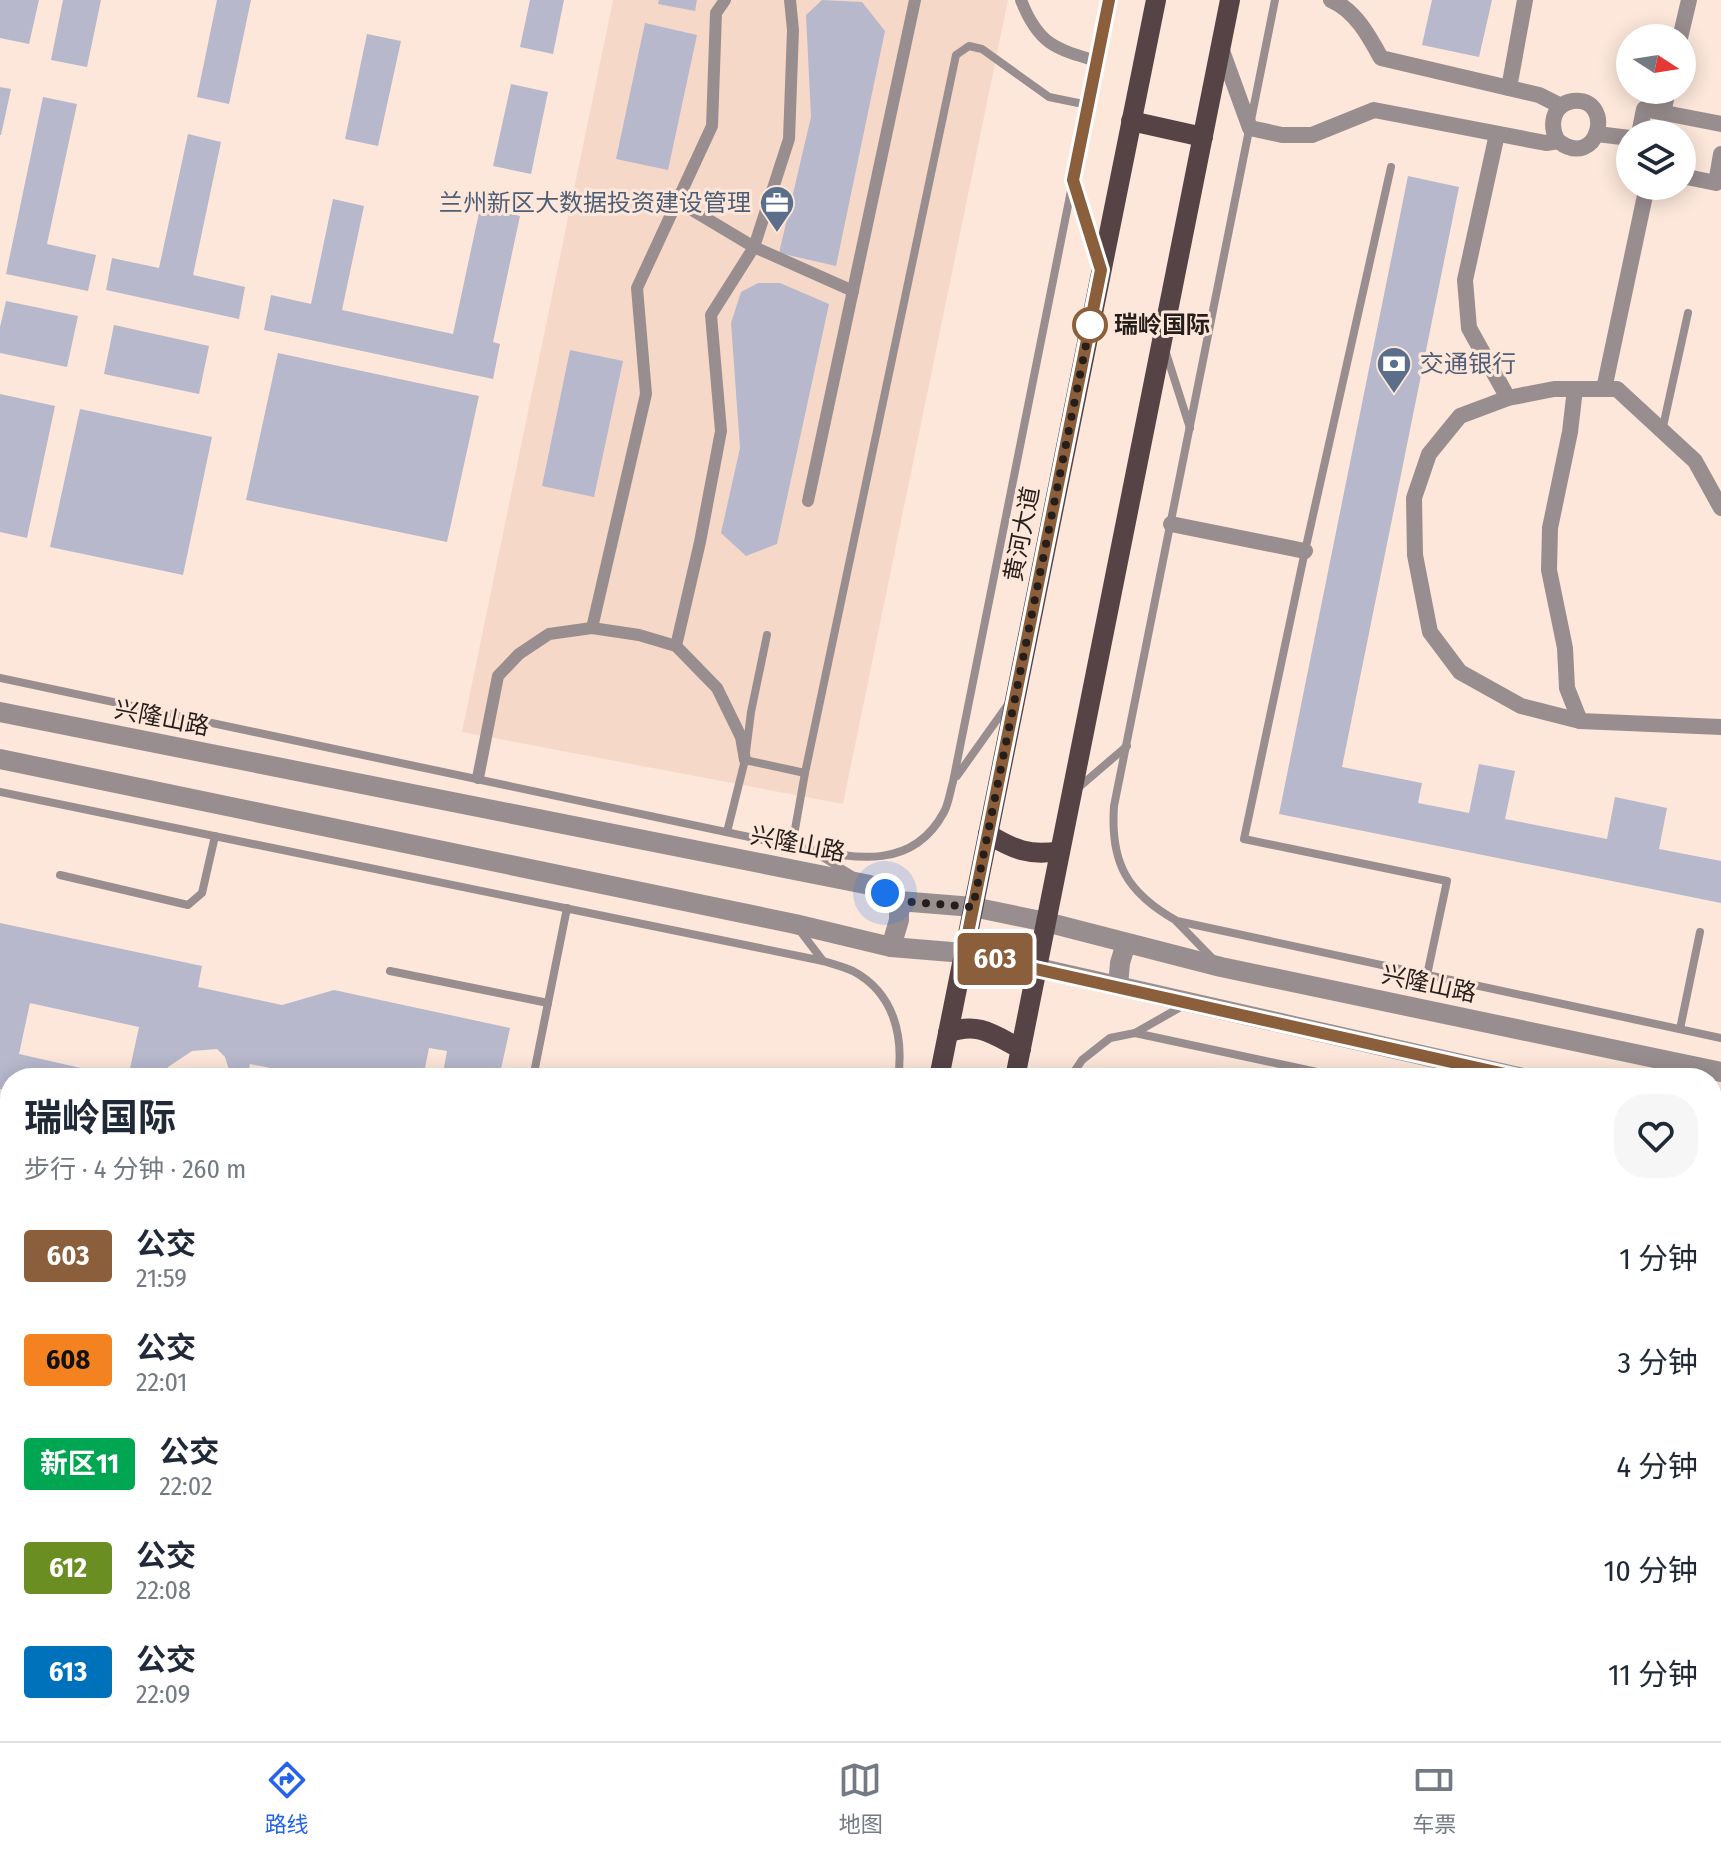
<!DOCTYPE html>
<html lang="zh">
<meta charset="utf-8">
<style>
body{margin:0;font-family:"Fira Sans Condensed","Noto Sans SC",sans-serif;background:#f6f6f7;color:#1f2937;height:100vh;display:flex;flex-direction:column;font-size:30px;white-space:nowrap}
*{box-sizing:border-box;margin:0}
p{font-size:26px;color:#747a83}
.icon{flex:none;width:44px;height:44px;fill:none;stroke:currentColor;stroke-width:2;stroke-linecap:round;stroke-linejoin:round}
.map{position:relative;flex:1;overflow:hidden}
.sheet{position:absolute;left:0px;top:1068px;width:1722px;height:674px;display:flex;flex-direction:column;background:#fff;border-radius:32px 32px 0 0;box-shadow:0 4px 20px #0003}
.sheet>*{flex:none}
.badge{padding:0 16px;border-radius:6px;font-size:28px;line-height:52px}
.needle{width:52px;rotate:102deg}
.tools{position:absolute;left:1616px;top:24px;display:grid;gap:16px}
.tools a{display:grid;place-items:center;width:80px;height:80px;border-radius:50%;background:#fff;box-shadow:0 4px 20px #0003;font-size:40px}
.you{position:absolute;width:40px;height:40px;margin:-20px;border:6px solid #fff;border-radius:50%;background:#1a73e8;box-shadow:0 0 0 12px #1a73e833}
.map>.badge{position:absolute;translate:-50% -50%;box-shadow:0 0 0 4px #fff}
.round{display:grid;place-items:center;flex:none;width:84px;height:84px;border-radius:32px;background:#f6f6f7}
.head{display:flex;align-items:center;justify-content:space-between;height:136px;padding:0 24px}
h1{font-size:38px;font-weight:700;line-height:60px}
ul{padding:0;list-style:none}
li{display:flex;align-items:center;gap:24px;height:104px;padding:0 24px}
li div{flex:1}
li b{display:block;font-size:30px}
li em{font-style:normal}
li .badge{min-width:88px;font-weight:700;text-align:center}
.tab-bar{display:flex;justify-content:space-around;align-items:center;height:112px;border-top:2px solid #e0e1e3;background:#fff;font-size:22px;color:#747a83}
.tab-bar a{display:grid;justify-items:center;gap:4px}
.tab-bar .on{color:#2563eb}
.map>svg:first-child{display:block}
.built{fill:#f6d8c9}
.green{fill:#ceddc2}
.building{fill:#b7b8cc}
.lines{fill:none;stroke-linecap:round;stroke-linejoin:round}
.service{stroke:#998e8f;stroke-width:8}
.pedestrian{stroke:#998e8f;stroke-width:12}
.minor{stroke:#998e8f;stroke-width:16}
.tertiary{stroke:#998e8f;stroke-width:20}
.primary{stroke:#554346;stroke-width:20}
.line-casing{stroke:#fff;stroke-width:18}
.line{stroke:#8b5e3c;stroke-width:12}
.walk{stroke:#261e1a;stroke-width:8;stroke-dasharray:0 14.4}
.stop-dot{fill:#fff;stroke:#8b5e3c;stroke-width:4}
.labels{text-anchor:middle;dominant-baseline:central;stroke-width:6;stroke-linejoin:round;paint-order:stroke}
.service-label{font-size:24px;fill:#4e5e75;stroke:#fde7db;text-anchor:end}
.stop-label{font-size:24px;font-weight:bold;fill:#261e1a;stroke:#fde7db;text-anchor:start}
.street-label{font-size:24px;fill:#261e1a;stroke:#fde7db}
</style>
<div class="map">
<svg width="1721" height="1741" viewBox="0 0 1721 1741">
<rect width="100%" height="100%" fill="#fde7db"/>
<g class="built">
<polygon points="613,0 1008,0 843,804 462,732"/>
<polygon points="1087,1732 1519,1732 1517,1741 1085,1741"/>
</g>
<polygon class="green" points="1712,1212 1721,1214 1721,1741 1571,1741 1572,1732 1712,1732"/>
<g class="building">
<polygon points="0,0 39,0 29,44 0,38"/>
<polygon points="63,0 101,0 87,67 51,60"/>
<polygon points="217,0 251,0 229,104 197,97"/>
<polygon points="530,0 564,0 553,54 520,47"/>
<polygon points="659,0 697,0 695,11 658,4"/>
<polygon points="822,0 862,2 885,31 836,266 779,253 811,117 806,15"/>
<polygon points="1432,0 1492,0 1479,57 1422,45"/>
<polygon points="645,23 697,35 668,170 616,159"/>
<polygon points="367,34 401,41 378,146 345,139"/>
<polygon points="511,84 548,92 531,174 493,166"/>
<polygon points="0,87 11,89 1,135 0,135"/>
<polygon points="43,97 77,104 47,244 96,255 88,291 6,274"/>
<polygon points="188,134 221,142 193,275 245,287 239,319 106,290 112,258 159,268"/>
<polygon points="1408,176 1459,187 1342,767 1422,783 1418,803 1469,813 1479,764 1515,771 1505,819 1607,839 1615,797 1667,808 1659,849 1721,861 1721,903 1279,814"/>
<polygon points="333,199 364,206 342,310 453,334 480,208 520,216 493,342 500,344 493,379 264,330 271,295 311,304"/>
<polygon points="758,283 780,283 829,304 777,544 746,556 721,533 740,448 731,323 741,292"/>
<polygon points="6,301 78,316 67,367 0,353 0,327"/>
<polygon points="114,325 209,346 199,394 104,374"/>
<polygon points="570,350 623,361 594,497 542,486"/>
<polygon points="278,353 479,396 447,542 246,500"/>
<polygon points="0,394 55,406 27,538 0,532"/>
<polygon points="80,409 212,437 183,575 50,547"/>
<polygon points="0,923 202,966 198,987 282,1005 334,990 510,1028 499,1078 442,1078 447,1051 429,1048 423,1078 321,1078 250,1064 247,1078 224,1078 229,1070 225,1057 217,1049 192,1051 168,1067 160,1078 128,1078 139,1027 30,1003 19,1054 125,1078 10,1078 10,1091 0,1089"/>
<polygon points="501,1732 549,1732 547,1741 499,1741"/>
<polygon points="1336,1732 1442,1732 1440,1741 1334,1741"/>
</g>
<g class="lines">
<g class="service">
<path d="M1275,0L1114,806C1110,863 1127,893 1177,921L1721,1038"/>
<polyline points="1391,167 1305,551 1244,839 1447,881 1427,975"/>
<polyline points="1073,181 1098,260"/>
<polyline points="1166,353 1190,428"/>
<polyline points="1662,431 1688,313"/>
<path d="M0,678L792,846C849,857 911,874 944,812C949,803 950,791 953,782L1109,0"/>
<polyline points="745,760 805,773"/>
<polyline points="957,776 1009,703"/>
<polyline points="1078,788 1127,746"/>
<path d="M0,792L823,961C833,964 844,967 853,971C894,993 904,1036 898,1078"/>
<polyline points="727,832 745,760 751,712 767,635"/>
<polyline points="792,846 805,773 956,55 969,46 982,49 1049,97 1088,105"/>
<polyline points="816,853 852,875"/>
<polyline points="60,875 188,905 202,893 215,836"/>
<polyline points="1177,922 1215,961"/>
<polyline points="798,928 823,961"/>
<polyline points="390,971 548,1003"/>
<polyline points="1680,1029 1700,932"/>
<polyline points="1135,1033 1345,1078"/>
<polyline points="533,1078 567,908"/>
<polyline points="1070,1078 1082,1060 1110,1038 1135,1033 1186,1004"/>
<polyline points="1712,1157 1721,1159"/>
<polyline points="10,1650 3,1680 10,1685"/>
<polyline points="31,1732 33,1741"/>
<polyline points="1010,1732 1050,1741"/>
<polyline points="483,1741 485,1732"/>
<polyline points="762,1741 764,1732"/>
<polyline points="929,1741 930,1732"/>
<polyline points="1069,1741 1071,1732"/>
</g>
<g class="pedestrian">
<path d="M1021,0C1038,44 1055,49 1097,61"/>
<polyline points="677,201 754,247 853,291"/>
<polyline points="808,501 915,0"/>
<polyline points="592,628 646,394 637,288 712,126 716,13 725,0"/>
<polyline points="676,646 700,542 721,431 711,315 754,247 789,139 793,30 790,0"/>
<polyline points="478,778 498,676 519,654 549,634 592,628 639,635 676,646 717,688 741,737 745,760"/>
</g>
<g class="minor">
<path d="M1331,0C1355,10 1369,36 1381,58L1539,95L1561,106"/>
<polyline points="1680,38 1689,0"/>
<path d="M1221,48L1250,128L1282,135H1312L1374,110L1546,143L1558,141C1599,172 1616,97 1573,101C1552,104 1549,126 1558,141"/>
<polyline points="1509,88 1525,0"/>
<polyline points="1663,113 1668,90"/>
<polyline points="1497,134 1465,280 1469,328 1508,398"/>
<polyline points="1597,134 1630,138"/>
<polyline points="1639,134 1644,109 1721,124"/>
<polyline points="1682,176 1716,183 1721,154"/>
<polyline points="1575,389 1570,432 1550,528 1549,570 1565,648 1567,688 1580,721"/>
<polyline points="1604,389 1647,186"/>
<polyline points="1721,508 1695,461 1617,389 1554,389 1508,398 1460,416 1429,454 1414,498 1415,555 1430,632 1460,672 1521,706 1580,721 1721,727"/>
<polyline points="1171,524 1305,551"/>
<polyline points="1534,1741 1536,1732"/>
</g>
<g class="tertiary">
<polyline points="0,712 870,885 899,901 973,907 1046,922 1221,967 1721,1072"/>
<polyline points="0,759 795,924 891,947 964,953 1038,968 1523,1078"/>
<polyline points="891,947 899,920 899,901"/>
<polyline points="1118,986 1120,963 1126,943"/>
<polyline points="1712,1120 1721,1122"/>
</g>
<g class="primary">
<polyline points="1131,121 1203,137"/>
<path d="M988,834C1014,850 1030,856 1060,851"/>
<path d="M948,1033C978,1021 994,1035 1021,1049"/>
<polyline points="939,1078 1156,0"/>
<polyline points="1015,1078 1230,0"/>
<polyline points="808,1741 810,1732"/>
<polyline points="883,1741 885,1732"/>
</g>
</g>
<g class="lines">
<defs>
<polyline id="line" points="1109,0 1073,180 1101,270 964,953 1523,1078"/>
</defs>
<use href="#line" class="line-casing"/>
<use href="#line" class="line"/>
<polyline class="walk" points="885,893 899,901 973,907 1090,325"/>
</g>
<defs>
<symbol id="office-pin" viewBox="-11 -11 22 30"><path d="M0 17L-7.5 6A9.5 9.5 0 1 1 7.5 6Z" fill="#5c6f8a" stroke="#fde7db"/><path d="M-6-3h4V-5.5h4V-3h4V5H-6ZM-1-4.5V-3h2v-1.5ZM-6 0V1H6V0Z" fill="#fff"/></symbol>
<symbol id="bank-pin" viewBox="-11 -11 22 30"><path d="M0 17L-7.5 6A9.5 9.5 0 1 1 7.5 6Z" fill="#5c6f8a" stroke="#fde7db"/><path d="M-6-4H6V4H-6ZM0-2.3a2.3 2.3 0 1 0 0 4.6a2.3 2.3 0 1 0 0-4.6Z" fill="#fff"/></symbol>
</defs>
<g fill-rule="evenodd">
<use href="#office-pin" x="757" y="183" width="40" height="54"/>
<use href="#bank-pin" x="1374" y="344" width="40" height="54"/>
</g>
<circle class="stop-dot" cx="1090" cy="325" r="16"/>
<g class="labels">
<g class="service-label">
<text x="751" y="203">兰州新区大数据投资建设管理</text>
<text x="1420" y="364" text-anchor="start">交通银行</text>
</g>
<g class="stop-label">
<text x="1114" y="325">瑞岭国际</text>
</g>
<g class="street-label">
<text transform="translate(1022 534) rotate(-79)">黄河大道</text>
<text transform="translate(162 718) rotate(11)">兴隆山路</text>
<text transform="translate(798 844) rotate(11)">兴隆山路</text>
<text transform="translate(1429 984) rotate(12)">兴隆山路</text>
</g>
</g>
</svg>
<div class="tools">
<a><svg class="needle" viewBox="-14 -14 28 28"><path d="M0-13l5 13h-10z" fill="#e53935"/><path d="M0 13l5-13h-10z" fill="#747a83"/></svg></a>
<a><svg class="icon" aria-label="layers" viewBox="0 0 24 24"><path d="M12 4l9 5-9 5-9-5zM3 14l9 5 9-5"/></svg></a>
</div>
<div class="you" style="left:885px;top:893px"></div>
<b class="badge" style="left:995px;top:959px;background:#8b5e3c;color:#fff">603</b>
<section class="sheet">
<div class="head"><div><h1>瑞岭国际</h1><p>步行 · 4 分钟 · 260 m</p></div><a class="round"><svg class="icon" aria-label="heart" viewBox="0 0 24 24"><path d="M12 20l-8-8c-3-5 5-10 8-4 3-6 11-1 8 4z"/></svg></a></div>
<ul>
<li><span class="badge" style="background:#8b5e3c;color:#fff">603</span><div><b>公交</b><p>21:59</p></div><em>1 分钟</em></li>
<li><span class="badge" style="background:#f58220;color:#111">608</span><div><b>公交</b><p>22:01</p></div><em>3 分钟</em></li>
<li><span class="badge" style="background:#00a651;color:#fff">新区11</span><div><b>公交</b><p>22:02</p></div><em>4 分钟</em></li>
<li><span class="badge" style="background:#6b8e23;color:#fff">612</span><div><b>公交</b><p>22:08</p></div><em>10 分钟</em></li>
<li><span class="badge" style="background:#0072bc;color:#fff">613</span><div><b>公交</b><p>22:09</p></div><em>11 分钟</em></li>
</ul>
</section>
</div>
<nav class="tab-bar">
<a class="on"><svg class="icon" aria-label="directions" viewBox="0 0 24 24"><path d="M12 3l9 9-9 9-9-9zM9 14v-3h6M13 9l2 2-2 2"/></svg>路线</a>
<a><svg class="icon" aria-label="map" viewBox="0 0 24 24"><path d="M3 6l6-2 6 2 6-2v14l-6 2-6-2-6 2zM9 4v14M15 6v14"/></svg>地图</a>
<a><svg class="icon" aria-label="tickets" viewBox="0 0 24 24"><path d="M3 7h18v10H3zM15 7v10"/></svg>车票</a>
</nav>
